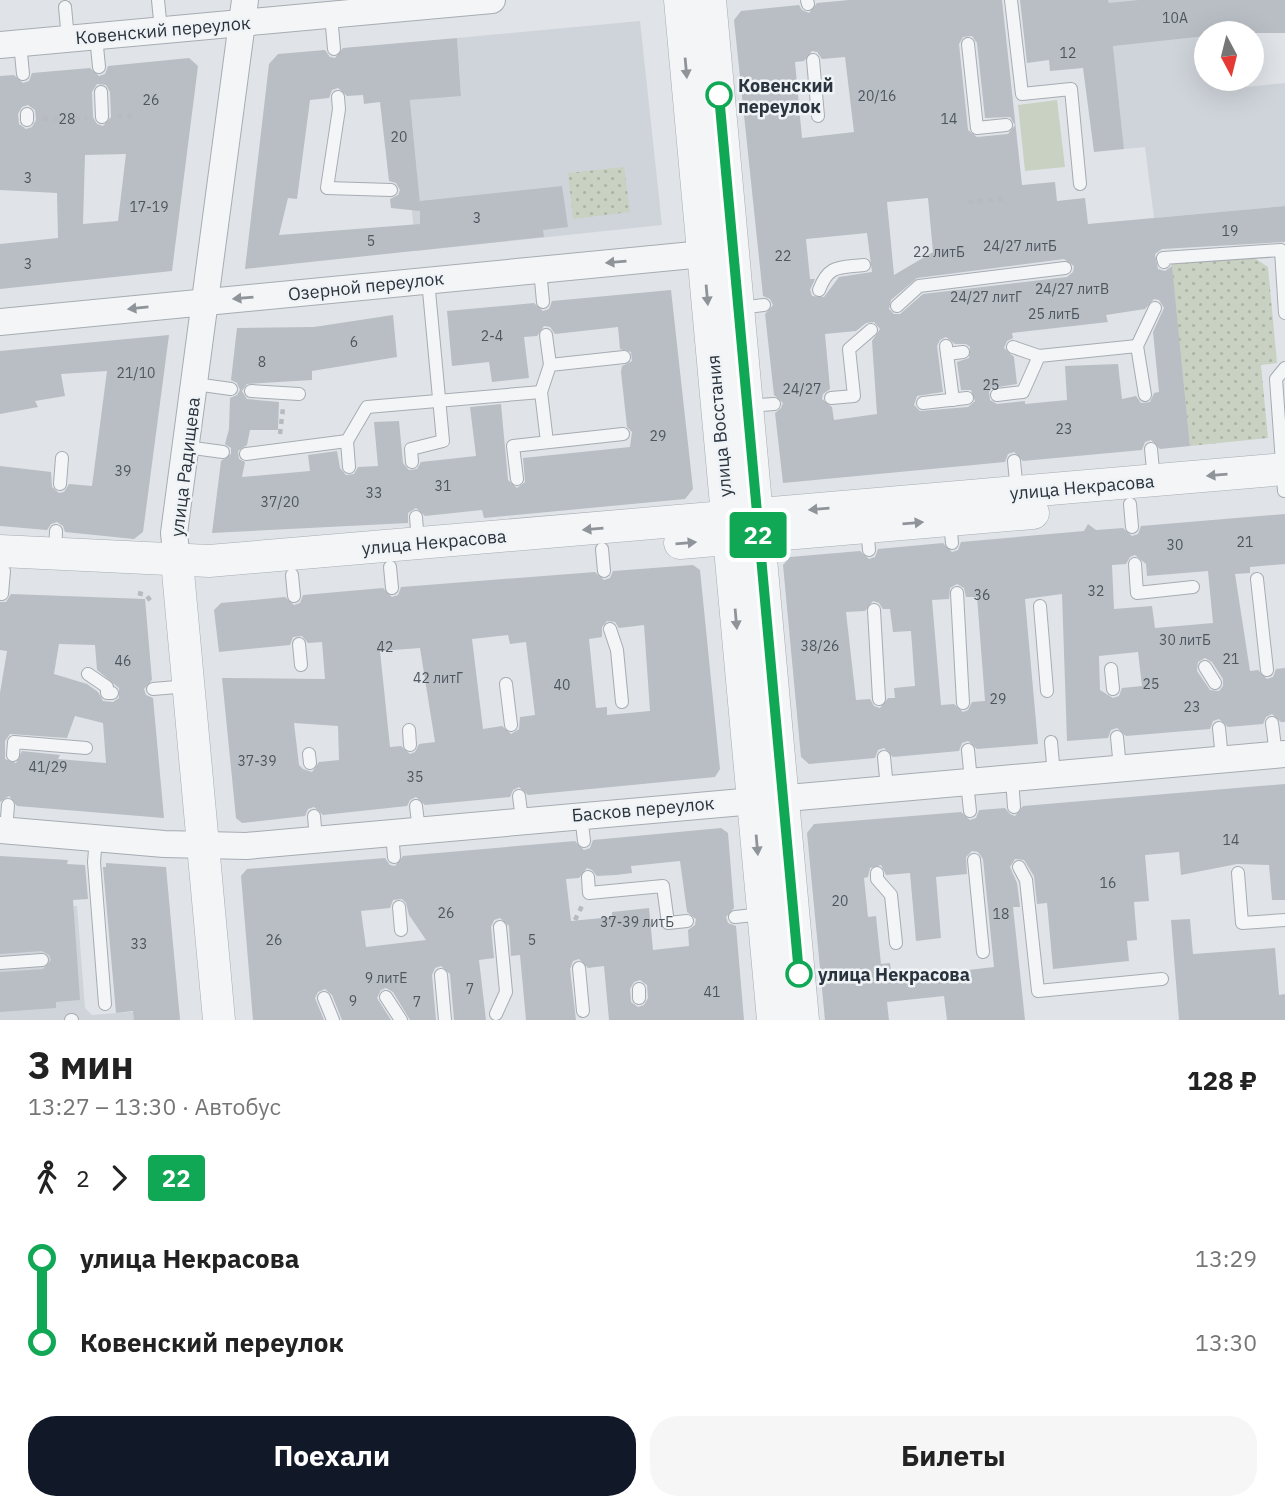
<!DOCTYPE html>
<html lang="ru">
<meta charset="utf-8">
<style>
body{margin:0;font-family:"IBM Plex Sans",sans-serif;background:#f6f6f6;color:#222;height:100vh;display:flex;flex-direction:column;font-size:26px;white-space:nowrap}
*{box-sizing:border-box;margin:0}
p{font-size:23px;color:#767676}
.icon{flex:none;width:38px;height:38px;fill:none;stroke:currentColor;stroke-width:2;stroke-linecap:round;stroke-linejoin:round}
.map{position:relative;height:1020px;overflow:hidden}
.side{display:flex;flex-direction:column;background:#fff;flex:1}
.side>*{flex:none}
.badge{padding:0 14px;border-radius:5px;font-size:24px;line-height:46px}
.needle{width:46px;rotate:173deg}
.buttons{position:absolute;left:1194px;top:21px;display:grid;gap:14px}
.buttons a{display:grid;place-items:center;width:70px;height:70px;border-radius:50%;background:#fff;box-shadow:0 7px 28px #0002;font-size:35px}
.map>.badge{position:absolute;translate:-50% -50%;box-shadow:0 0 0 4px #fff}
.legs{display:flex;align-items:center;gap:10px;height:77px;padding:0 28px;font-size:23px}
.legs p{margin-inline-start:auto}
.summary{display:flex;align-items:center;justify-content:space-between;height:119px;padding:0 28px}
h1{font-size:38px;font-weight:700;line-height:52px}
.action{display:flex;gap:14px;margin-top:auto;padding:14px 28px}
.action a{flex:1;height:80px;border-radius:28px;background:#111827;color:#fff;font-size:28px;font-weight:700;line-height:80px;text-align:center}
.action a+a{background:#f6f6f6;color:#222}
ul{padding:0 28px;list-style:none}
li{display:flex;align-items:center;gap:24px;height:84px;font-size:26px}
li i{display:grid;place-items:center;width:10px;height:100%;margin:0 9px;background:currentColor}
li i::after{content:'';width:18px;height:18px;margin:-9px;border:5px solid;border-radius:50%;background:#fff}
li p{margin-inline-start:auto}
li:first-child i{background:linear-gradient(#0000 50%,currentColor 0)}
li:last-child i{background:linear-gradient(currentColor 50%,#0000 0)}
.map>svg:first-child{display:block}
.built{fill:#cfd4da}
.park{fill:url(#park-dots)}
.garden{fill:#c8d1c2}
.building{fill:#b8bec4;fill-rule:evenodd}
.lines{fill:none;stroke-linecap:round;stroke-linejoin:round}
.service-casing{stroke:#a6acb2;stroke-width:14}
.minor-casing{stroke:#a6acb2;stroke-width:28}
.tertiary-casing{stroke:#a6acb2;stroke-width:33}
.path{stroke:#b7bbc0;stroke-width:4.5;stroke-dasharray:5 5;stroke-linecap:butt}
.service{stroke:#f3f5f7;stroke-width:12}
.minor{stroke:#f3f5f7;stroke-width:26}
.tertiary{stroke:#f3f5f7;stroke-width:32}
.oneway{fill:#8e949a}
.line-1-casing{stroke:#fff;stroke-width:16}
.line-1{stroke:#10a855;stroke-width:10}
.stop-1-dot{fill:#fff;stroke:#10a855;stroke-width:3.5}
.labels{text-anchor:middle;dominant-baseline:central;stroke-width:5;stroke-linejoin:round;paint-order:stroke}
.number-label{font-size:14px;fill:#4e5660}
.street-label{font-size:18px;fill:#2a343e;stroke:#f0f3f6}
.stop-label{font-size:18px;font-weight:bold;fill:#2a343e;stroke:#f0f3f6;text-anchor:start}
</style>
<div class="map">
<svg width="1285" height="1020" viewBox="0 0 1285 1020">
<defs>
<pattern id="park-dots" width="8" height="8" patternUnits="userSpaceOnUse" patternTransform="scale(1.75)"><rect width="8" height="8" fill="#c8d1c2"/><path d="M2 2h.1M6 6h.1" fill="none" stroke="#acb4a8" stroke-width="1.8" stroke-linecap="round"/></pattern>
</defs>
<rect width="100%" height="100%" fill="#e0e4e8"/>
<g class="built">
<polygon points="1108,0 1237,0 1241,33 1206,33 1206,79 1245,79 1246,87 1285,83 1285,206 1154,218 1145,147 1124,149"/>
<polygon points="640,21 662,225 416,251 411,202 417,172 410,100 461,95 457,38"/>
<polygon points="77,906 85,1008 92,1015 179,1008 180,1020 0,1020 0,909"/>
</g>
<g class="park">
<polygon points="624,167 630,212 573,219 568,173"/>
<polygon points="1250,255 1268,267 1277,363 1261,365 1268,438 1190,446 1171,261"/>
</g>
<polygon class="garden" points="1057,100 1065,167 1025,171 1018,105"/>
<g class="building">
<path d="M849,0H1002L1022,185L1055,182L1057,201L1085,198L1088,224L1285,206V242L1162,249L1155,254L1158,269L1165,271L1172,266L1190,446L1160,449L1151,440L1145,442L1142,450L1023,461L1014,452L1008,454L1005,462L783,483L775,413L781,408L783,403L774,395L765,314L773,305L770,299L763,296L734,20L741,11L799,5L802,10L809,13L817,3ZM972,36L977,43L985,118L1010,117L1015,125L1008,134L977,137L968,130L959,44L963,37ZM812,51L817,52L822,59L845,57L854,132L802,138L795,62L804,61ZM928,198L933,252L894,275L887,202ZM867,233L872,272L839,277L824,297L812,296L810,290L815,279H810L806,239ZM1064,259L1074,266L1073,272L1067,277L923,294L900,314H894L889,309L891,300L917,278ZM1154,299L1159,300L1164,308L1153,332L1159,392L1154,393L1150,402L1141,403L1136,396L1122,399L1118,364L1065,366L1067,400L1025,404V401L997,404L990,400L989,392L992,388L1017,384L1014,357L1004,348L1007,341L1013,338L1012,333L1108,322L1106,315L1145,309ZM874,322L880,329L872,341L877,414L834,420L832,407L822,399L823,394L830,389L825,334L856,331L866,323ZM946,337L955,344H966L970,347L969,358L957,362L961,390H971L975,401L968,407L920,411L914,405L917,396L943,392L937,346L940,340Z"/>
<polygon points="1020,0 1108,0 1109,3 1139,0 1285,0 1285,33 1206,33 1206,36 1113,46 1124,149 1094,152 1083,68 1050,71 1049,60 1027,63"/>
<path d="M457,38L461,96L410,100L420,204V201L562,186L568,227L543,230L544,237L245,269L269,64L278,54L325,50L330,57L335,58L343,48ZM338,88L347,96L363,95L364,104L380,102L389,181L396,183L400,190L398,195L390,199L391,208L420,211V224L279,235L288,198L297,199L310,100L329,98L332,90Z"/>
<path d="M189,58L198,66L172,271L0,289V244L58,238L57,193L0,190V76L14,75L23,83L29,81L32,73L90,68L99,76L105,74L108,66ZM97,84L106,85L110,92L111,117L103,126L97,124L93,117L92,92ZM28,105L35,110L36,120L32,127L26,129L19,124L18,114L22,107ZM126,154L118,221L83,224L85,155Z"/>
<polygon points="671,290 693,489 685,499 484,518 482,510 425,516 416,508 408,513 408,523 212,533 221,461 231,454 231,448 225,444 229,429 230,398 237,395 240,390 237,383 231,380 237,328 314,327 393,315 397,357 312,371 312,380 247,384 242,391 247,399 279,402 278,430 250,430 247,445 238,451 239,459 245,462 242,477 310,471 308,455 337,451 340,468 346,475 354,474 358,467 378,466 374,422 399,421 403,463 409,470 417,469 421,462 476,456 470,407 501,404 508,480 517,488 525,482 523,458 630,447 632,432 627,427 621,372 622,366 632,361 631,352 620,349 618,327 555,334 550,327 544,326 537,336 524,337 529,378 492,382 489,362 452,366 447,311 534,303 543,311 549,309 552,301"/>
<polygon points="169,335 143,532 134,539 65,532 63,526 57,522 51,524 47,530 0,526 0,466 51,472 52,487 59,493 64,492 69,484 92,486 107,371 61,374 65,396 35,401 38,407 0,414 0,351"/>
<path d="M1285,514V564L1250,567V573L1235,574L1250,671L1258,670L1267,679L1273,677L1276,669L1285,668V722H1281L1272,714L1266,717L1263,724L1228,727L1219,719L1213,721L1210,729L1126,736L1117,728L1111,730L1108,738L1067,741L1062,594L1025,599L1038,744L977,749L968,741L962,743L959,751L893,757L884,748L878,750L875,758L809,764L801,757L783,565L790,557L860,551L869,559L875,557L878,549L943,543L952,552L958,550L961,542L1084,531L1088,524L1096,530L1123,528L1132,536L1138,534L1141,526ZM1135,555L1146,564L1147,576L1208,571L1213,623L1155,628L1152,606L1114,609L1112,565L1126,564L1130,557ZM957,584L964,588L966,597H977L985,701L972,702L968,710L963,712L954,704L941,705L932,600L949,599L950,588ZM873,601L879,603L883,609H890L893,632L911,631L915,686L894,688L895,698H888L880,708L874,706L870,699L856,700L846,612L865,611ZM1138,652L1142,686L1122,688L1119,696L1113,698L1100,690L1099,656ZM1205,658L1212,662L1223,679V686L1219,691L1210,690L1197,671L1198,662Z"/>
<path d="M693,565L700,570L720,769L715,777L528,795L519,787L513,790L510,797L425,805L416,797L410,800L407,806L323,815L314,807L308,809L305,816L242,823L236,818L222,678L325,679L322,642L308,643L302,636L293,637L290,645L219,652L214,610L221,603L285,597L294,605L300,603L303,595L383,588L392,597L398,595L401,587L595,572L604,580L610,578L613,571ZM607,621L615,622L619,628L644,625L650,711L607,715V707L596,708L589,639L602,637V627ZM508,635L510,644L526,642L535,715L520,717L519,729L511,734L502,726L483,729L472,639ZM420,648L435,742L419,744L415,752L410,754L401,746L390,747L380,651ZM294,723L338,726L339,760L319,762L312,772L303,769L299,765Z"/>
<path d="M11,594L145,599L152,680L144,689L146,695L153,698L164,818L17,806L9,796L0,802V693L7,651L0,650V602H6ZM59,644L95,645L97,670L119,688V698L113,702L103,701L98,692L87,684L54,674ZM75,716L103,723L106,763L58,759L60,755L22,751L16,763L5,759V741L10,734L67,738Z"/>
<path d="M1285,784V900H1272L1269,865L1237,864L1181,875L1179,852L1145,855L1149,901L1134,902L1137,940L1127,941L1129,961L1053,969L1047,903L1037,904L1034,876L1024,860L1015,859L1010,867L1017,883L1020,907H1013L1025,1020H947L944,996L887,1002L889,1020H825L807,833L814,824L961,812L970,820L976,818L979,810L1005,808L1010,814L1015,816L1023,806ZM972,851L978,852L983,859L994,967L892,979L890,963L881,964L876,916L868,917L864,878L868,877L870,868L881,865L886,875L910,873L916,941L941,938L936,877L967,874L966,857Z"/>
<path d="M721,828L728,833L734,908L726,917L728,923L736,926L744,1020H609L604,966L588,968L579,959L573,961L570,969L576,1020H526L520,955L511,956L509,926L500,918L494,920L491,927L494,958L479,960L486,1020H454L450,974L441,966L435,968L432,975L436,1020H410L393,992L386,988L381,990L377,998L391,1020H342L332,995L325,989L318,992L315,998L324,1020H253L241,876L247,869L385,858L390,865L395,866L403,856L575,841L584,850L590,848L593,840ZM680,861L687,912L696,919L695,925L688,930L689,946L653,950L649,908L612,912V917L571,921L566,879L579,878L587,868L592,870L597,876L616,875L632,873L631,866ZM402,899L406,903L409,915L426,940L366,947L361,911L390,908L393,900ZM640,980L647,985L648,998L644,1005L638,1007L631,1002L630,989L634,982Z"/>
<polygon points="0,856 68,860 67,864 85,865 88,899 73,900 80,1000 56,1002 56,1008 0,1012 0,972 43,969 51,960 49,955 42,951 0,954"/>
<polygon points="106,863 166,867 180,1020 134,1020 133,1011 116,1013 103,867 106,867"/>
<polygon points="1190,919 1193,954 1275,948 1279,995 1285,994 1285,1020 1179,1020 1171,920"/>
</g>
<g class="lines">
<defs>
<g id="service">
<polyline points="158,0 161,30"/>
<polyline points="807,0 808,4"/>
<polyline points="1011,0 1022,94 1071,89 1080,184"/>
<polyline points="65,7 68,39"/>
<polyline points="331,15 334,49"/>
<polyline points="96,36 99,67"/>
<polyline points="20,43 23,74"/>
<polyline points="968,44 977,128 1006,125"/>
<polyline points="813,60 818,116"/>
<polyline points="101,92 102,117"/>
<polyline points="338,97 339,109 327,188 391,190"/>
<polyline points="27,114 27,120"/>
<polyline points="1164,262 1163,258 1281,250 1285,313"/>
<polyline points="540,269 543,302"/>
<path d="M819,290C829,264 839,268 864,265"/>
<polyline points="897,306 919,286 1065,268"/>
<polyline points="740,308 764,305"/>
<polyline points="546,335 550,365"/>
<polyline points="946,346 953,400"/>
<polyline points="1013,347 1039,356"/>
<polyline points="947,354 963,352"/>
<polyline points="195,384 231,389"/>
<polyline points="251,391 299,394"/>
<polyline points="997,395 1023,392 1039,356 1137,346"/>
<polyline points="1145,395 1137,346 1155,308"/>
<polyline points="831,398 854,396 849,349 871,330"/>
<polyline points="923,403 967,398"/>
<polyline points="747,406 774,404"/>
<polyline points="347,441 349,467"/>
<polyline points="547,442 541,392 550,365 624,357"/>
<polyline points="186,447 223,452"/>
<polyline points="1151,449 1154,480"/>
<polyline points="246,454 347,441 367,407 541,392"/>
<polyline points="1014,461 1017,492"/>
<polyline points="412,462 411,449 443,441 428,280"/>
<polyline points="517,479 513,446 623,434"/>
<polyline points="60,484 62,458"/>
<polyline points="1284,491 1276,379 1285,368"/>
<polyline points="1130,504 1132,527"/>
<polyline points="416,517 418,543"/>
<polyline points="950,521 952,543"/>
<polyline points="867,527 869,550"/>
<polyline points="602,549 604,571"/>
<polyline points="55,554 56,531"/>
<polyline points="1135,564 1137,593 1193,587"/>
<polyline points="390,567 392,588"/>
<polyline points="292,575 294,596"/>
<polyline points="1257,579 1267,670"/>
<polyline points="957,593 963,703"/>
<polyline points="2,594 4,571"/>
<polyline points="1040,606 1047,691"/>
<polyline points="874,610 879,699"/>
<polyline points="610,629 617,650 622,702"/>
<polyline points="299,644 301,665"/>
<polyline points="1205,667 1215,683"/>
<polyline points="1111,669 1113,689"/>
<polyline points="88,674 107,687 107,693 112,693"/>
<polyline points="506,684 511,725"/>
<polyline points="153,689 188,686"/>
<polyline points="1272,723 1276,755"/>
<polyline points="1219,728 1222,759"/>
<polyline points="409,730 410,745"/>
<polyline points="1117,737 1120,768"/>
<polyline points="1051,742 1054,774"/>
<polyline points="968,750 971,781"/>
<polyline points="309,754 310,763"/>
<polyline points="13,755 14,742 86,748"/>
<polyline points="884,757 887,788"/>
<polyline points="1012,778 1014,807"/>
<polyline points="967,782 970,811"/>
<polyline points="519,796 522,820"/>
<polyline points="416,806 419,830"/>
<polyline points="581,815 584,841"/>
<polyline points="314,816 316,839"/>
<polyline points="6,831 8,805"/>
<polyline points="392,832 394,857"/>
<polyline points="96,838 94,862 105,1004"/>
<polyline points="974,860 983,952"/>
<polyline points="1019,867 1026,880 1038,991 1162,979"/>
<polyline points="877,873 877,879 891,895 896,943"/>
<polyline points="1238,873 1242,923 1285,920"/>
<polyline points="588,877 589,893 663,886 668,923 687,921"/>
<polyline points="399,907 401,930"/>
<polyline points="735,917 763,914"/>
<polyline points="0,963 42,960"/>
<polyline points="579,968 583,1011"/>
<polyline points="441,975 445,1020"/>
<polyline points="639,989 639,998"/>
<polyline points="386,997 401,1020"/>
<polyline points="324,998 333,1020"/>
<polyline points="496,1014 506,992 500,927"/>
<polyline points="71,1020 72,1020"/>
</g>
<g id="minor">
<polyline points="0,45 492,0"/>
<polyline points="0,322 724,252"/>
<polyline points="177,561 174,533 245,0"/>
<polyline points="0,830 164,844 246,846 1285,754"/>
</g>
<g id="tertiary">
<polyline points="680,0 773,1020"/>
<polyline points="710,0 803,1020"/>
<polyline points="680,543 1033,513"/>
<polyline points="0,551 209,561 1285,469"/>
<polyline points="177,561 219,1020"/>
</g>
</defs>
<use href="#service" class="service-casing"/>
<use href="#minor" class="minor-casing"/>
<use href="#tertiary" class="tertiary-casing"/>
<g class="path">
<polyline points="117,116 133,116"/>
<polyline points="75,118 87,118"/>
<polyline points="43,119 59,119"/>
<polyline points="968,202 1003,199"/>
<polyline points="280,434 283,408"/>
<polyline points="138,593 146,595 153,604"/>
<polyline points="575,920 582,906"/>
</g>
<use href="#service" class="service"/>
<use href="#minor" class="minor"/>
<use href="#tertiary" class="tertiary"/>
</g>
<defs><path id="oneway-solid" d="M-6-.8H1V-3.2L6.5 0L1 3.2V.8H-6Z" transform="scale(1.75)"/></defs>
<g class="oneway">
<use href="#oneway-solid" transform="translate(686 68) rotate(85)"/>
<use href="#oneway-solid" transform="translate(616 262) rotate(175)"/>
<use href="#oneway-solid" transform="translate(707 295) rotate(85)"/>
<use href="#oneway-solid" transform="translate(243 298) rotate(175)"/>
<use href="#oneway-solid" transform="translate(138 308) rotate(174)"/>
<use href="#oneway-solid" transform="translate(1217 475) rotate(175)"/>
<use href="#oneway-solid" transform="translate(819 509) rotate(175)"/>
<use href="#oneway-solid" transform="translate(913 523) rotate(-5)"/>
<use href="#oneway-solid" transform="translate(593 529) rotate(175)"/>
<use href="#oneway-solid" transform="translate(686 543) rotate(-5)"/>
<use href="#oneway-solid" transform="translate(736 619) rotate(85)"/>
<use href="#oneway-solid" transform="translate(757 845) rotate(85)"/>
</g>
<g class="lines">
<defs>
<polyline id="line-1" points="719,95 799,974"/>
</defs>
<use href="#line-1" class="line-1-casing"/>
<use href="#line-1" class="line-1"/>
</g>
<g class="stop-1-dot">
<circle cx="719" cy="95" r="12"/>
<circle cx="799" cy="974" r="12"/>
</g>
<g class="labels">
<g class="number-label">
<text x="1175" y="18">10А</text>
<text x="1068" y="53">12</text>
<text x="877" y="96">20/16</text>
<text x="151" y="100">26</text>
<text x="67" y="119">28</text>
<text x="949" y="119">14</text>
<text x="399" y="137">20</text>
<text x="28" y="178">3</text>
<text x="149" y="207">17-19</text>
<text x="477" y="218">3</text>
<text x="1230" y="231">19</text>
<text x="371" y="241">5</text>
<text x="1020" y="246">24/27 литБ</text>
<text x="939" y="252">22 литБ</text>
<text x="783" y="256">22</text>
<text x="28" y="264">3</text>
<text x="1072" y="289">24/27 литВ</text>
<text x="986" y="297">24/27 литГ</text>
<text x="1054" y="314">25 литБ</text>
<text x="492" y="336">2-4</text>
<text x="354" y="342">6</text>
<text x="262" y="362">8</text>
<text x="136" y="373">21/10</text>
<text x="991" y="385">25</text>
<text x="802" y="389">24/27</text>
<text x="1064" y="429">23</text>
<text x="658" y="436">29</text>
<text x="123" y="471">39</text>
<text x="443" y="486">31</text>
<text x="374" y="493">33</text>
<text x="280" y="502">37/20</text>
<text x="1245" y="542">21</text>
<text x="1175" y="545">30</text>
<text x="1096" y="591">32</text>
<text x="982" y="595">36</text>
<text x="1185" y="640">30 литБ</text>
<text x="820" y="646">38/26</text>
<text x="385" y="647">42</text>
<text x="1231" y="659">21</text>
<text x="123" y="661">46</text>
<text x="438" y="678">42 литГ</text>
<text x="1151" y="684">25</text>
<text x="562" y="685">40</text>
<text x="998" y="699">29</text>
<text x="1192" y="707">23</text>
<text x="257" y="761">37-39</text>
<text x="48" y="767">41/29</text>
<text x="415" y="777">35</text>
<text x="1231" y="840">14</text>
<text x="1108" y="883">16</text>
<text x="840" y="901">20</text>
<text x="446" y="913">26</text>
<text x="1001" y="914">18</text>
<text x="637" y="922">37-39 литБ</text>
<text x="274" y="940">26</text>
<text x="532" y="940">5</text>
<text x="139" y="944">33</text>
<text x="386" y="978">9 литЕ</text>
<text x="470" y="989">7</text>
<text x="712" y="992">41</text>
<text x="353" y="1001">9</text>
<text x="417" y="1002">7</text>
</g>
<g class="street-label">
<text transform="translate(163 30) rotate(-5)">Ковенский переулок</text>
<text transform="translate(366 286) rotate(-6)">Озерной переулок</text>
<text transform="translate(719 426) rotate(-95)">улица Восстания</text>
<text transform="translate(185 467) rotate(-83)">улица Радищева</text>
<text transform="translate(1082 487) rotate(-5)">улица Некрасова</text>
<text transform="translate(434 542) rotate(-5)">улица Некрасова</text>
<text transform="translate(643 809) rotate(-5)">Басков переулок</text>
</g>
<g class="stop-label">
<text x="738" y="85">Ковенский<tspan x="738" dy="21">переулок</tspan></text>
<text x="818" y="974">улица Некрасова</text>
</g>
</g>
</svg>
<div class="buttons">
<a><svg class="needle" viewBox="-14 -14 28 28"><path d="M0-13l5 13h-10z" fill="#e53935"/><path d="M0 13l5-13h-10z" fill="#767676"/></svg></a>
</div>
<b class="badge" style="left:758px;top:535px;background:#10a855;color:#fff">22</b>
</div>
<section class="side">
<div class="summary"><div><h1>3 мин</h1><p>13:27 – 13:30 · Автобус</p></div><b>128 ₽</b></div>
<div class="legs"><svg class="icon" aria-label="walk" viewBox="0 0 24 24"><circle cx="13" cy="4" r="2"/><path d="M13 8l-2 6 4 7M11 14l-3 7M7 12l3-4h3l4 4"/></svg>2<svg class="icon" aria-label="forward" viewBox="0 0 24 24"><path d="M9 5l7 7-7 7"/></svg><b class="badge" style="background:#10a855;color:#fff">22</b></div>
<ul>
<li><i style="color:#10a855"></i><b>улица Некрасова</b><p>13:29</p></li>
<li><i style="color:#10a855"></i><b>Ковенский переулок</b><p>13:30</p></li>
</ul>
<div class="action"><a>Поехали</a><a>Билеты</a></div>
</section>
